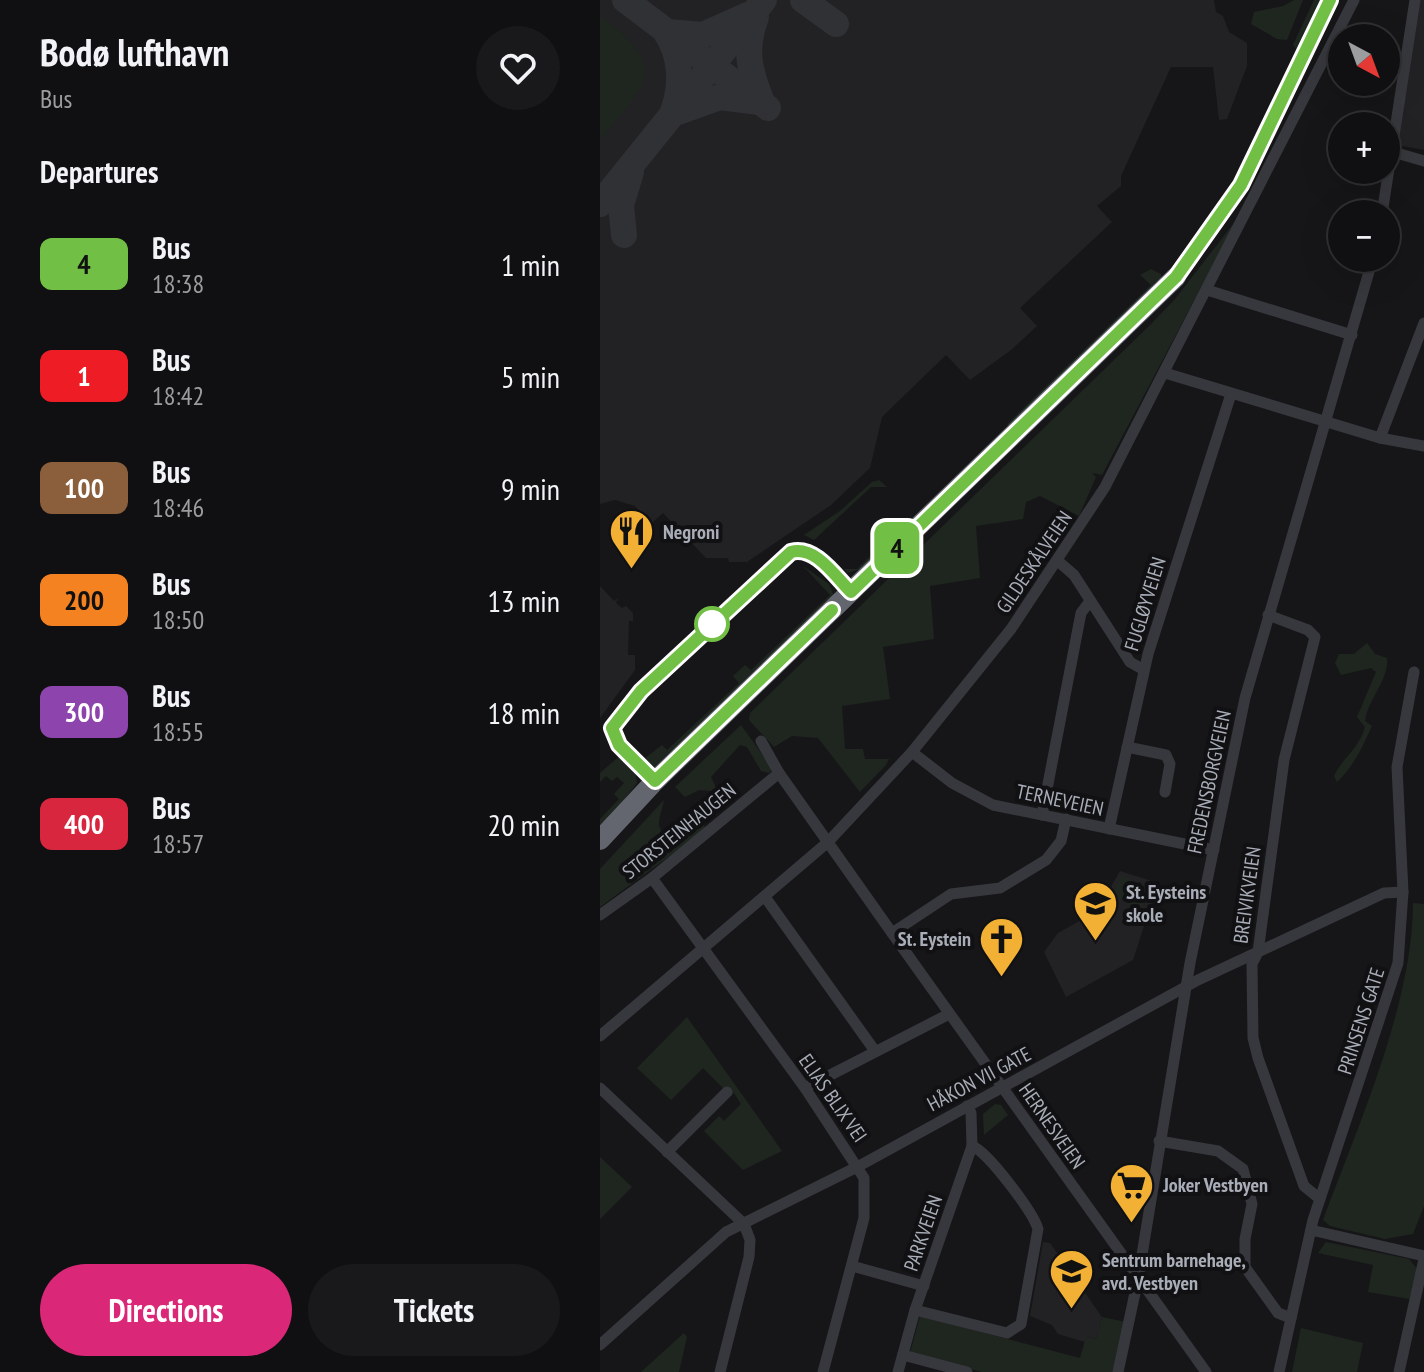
<!DOCTYPE html>
<meta charset="utf-8">
<style>
body{margin:0;font-family:"PT Sans Narrow",sans-serif;background:#19191b;color:#f1f3f6;height:100vh;display:flex;flex-direction:column;font-size:30px;white-space:nowrap}
*{box-sizing:border-box;margin:0}
p{font-size:26px;color:#9c9d9f}
.icon{flex:none;width:44px;height:44px;fill:none;stroke:currentColor;stroke-width:2;stroke-linecap:round;stroke-linejoin:round}
.map{position:relative;flex:1;overflow:hidden}
.sheet{display:flex;flex-direction:column;background:#101012;width:600px}
.sheet>*{flex:none}
.badge{padding:0 16px;border-radius:12px;font-size:28px;line-height:52px}
.needle{width:52px;rotate:139deg}
.buttons{position:absolute;left:728px;top:24px;display:grid;gap:16px}
.buttons a{display:grid;place-items:center;width:72px;height:72px;border-radius:50%;background:#101012;box-shadow:0 8px 32px #0002,0 0 0 2px #303032;font-size:40px}
.map>.badge{position:absolute;translate:-50% -50%;box-shadow:0 0 0 4px #fff}
h2{padding:0 40px;font-size:30px;line-height:72px}
.round{display:grid;place-items:center;flex:none;width:84px;height:84px;border-radius:42px;background:#19191b}
.summary{display:flex;align-items:center;justify-content:space-between;height:136px;padding:0 40px}
h1{font-size:38px;font-weight:800;line-height:60px}
.cta{display:flex;gap:16px;margin-top:auto;padding:16px 40px}
.cta a{flex:1;height:92px;border-radius:48px;background:#db2777;color:#fff;font-size:32px;font-weight:800;line-height:92px;text-align:center}
.cta a+a{background:#19191b;color:#f1f3f6}
ul{padding:0;list-style:none}
li{display:flex;align-items:center;gap:24px;height:112px;padding:0 40px}
li div{flex:1}
li b{display:block;font-size:30px}
li em{font-style:normal}
li .badge{min-width:88px;font-weight:700;text-align:center}
main{display:flex;flex:1;min-height:0}
.map>svg:first-child{display:block}
.built{fill:#222225}
.green{fill:#1e261f}
.lines{fill:none;stroke-linecap:round;stroke-linejoin:round}
.taxiway{stroke:#303135;stroke-width:26}
.street{stroke:#37383d;stroke-width:11}
.secondary{stroke:#45474d;stroke-width:14}
.highway{stroke:#63666e;stroke-width:20}
.line-casing{stroke:#fff;stroke-width:18}
.line{stroke:#71bf44;stroke-width:12}
.stop-dot{fill:#fff;stroke:#71bf44;stroke-width:4}
.labels{text-anchor:middle;dominant-baseline:central;stroke-width:8;stroke-linejoin:round;paint-order:stroke}
.poi-label{font-size:20px;font-weight:bold;fill:#a8adb8;stroke:#111113;text-anchor:start}
.street-label{font-size:20px;fill:#a8adb8;stroke:#111113}
</style>
<main>
<section class="sheet">
<div class="summary"><div><h1>Bodø lufthavn</h1><p>Bus</p></div><a class="round"><svg class="icon" aria-label="heart" viewBox="0 0 24 24"><path d="M12 20l-8-8c-3-5 5-10 8-4 3-6 11-1 8 4z"/></svg></a></div>
<h2>Departures</h2>
<ul>
<li><span class="badge" style="background:#71bf44;color:#111">4</span><div><b>Bus</b><p>18:38</p></div><em>1 min</em></li>
<li><span class="badge" style="background:#ee1c25;color:#fff">1</span><div><b>Bus</b><p>18:42</p></div><em>5 min</em></li>
<li><span class="badge" style="background:#8b5e3c;color:#fff">100</span><div><b>Bus</b><p>18:46</p></div><em>9 min</em></li>
<li><span class="badge" style="background:#f58220;color:#111">200</span><div><b>Bus</b><p>18:50</p></div><em>13 min</em></li>
<li><span class="badge" style="background:#8e44ad;color:#fff">300</span><div><b>Bus</b><p>18:55</p></div><em>18 min</em></li>
<li><span class="badge" style="background:#d7263d;color:#fff">400</span><div><b>Bus</b><p>18:57</p></div><em>20 min</em></li>
</ul>
<div class="cta"><a>Directions</a><a>Tickets</a></div>
</section>
<div class="map">
<svg width="824" height="1372" viewBox="0 0 824 1372">
<rect width="100%" height="100%" fill="#161618"/>
<g class="built">
<polygon points="0,0 614,0 616,12 623,16 629,32 647,43 647,66 627,119 619,120 613,67 571,67 521,176 521,186 497,206 512,222 420,308 437,326 411,350 370,380 346,355 282,417 270,468 231,505 147,562 129,562 128,558 106,558 63,513 52,523 35,506 15,500 0,504"/>
<polygon points="815,0 824,0 824,150 797,145"/>
<polygon points="0,586 14,601 18,598 16,603 22,608 26,606 33,613 33,621 29,621 28,655 35,655 35,670 0,718"/>
<polygon points="520,871 558,883 533,960 466,997 444,952 458,933 497,911"/>
<polygon points="443,1242 450,1243 502,1317 496,1339 487,1337 485,1342 458,1334 452,1325 430,1316"/>
</g>
<g class="green">
<polygon points="694,0 703,0 687,40 677,39 651,24 654,12 683,6"/>
<polygon points="714,0 724,0 701,49 697,50 693,45"/>
<path d="M0,16C72,70 47,80 0,141Z"/>
<polygon points="637,219 502,475 492,473 496,477 479,516 440,496 426,502 423,519 376,526 380,578 330,586 334,639 283,647 290,699 242,706 245,749 263,749 265,759 289,759 286,765 260,792 218,738 192,736 174,747 149,720 150,713 549,326 575,299"/>
<polygon points="551,269 561,274 561,283 543,306 271,566 247,573 244,569 257,569 308,518 312,522 410,427 407,424 551,285 540,275"/>
<polygon points="279,480 287,487 271,487 214,540 204,535 240,511 272,482"/>
<polygon points="203,566 229,584 234,596 57,769 47,766 27,747 30,744 45,758 62,745 67,750 139,683 133,676 145,665 151,670 230,595"/>
<path d="M767,643L775,654L787,658C789,680 768,699 765,721L772,726C762,747 755,765 737,782L734,776C743,757 759,749 765,727L757,717L776,672L771,668L741,675L735,663L739,654H754Z"/>
<polygon points="141,725 172,768 170,773 161,771 147,747 140,745 111,777 116,788 112,791 99,790 85,797 75,787"/>
<polygon points="21,755 35,770 37,783 0,831 0,819 19,799 14,794 24,783 17,777 12,781 6,776 0,782 0,773"/>
<path d="M64,800C60,820 52,828 73,840L104,823L105,830L0,907V869Z"/>
<polygon points="522,875 550,891 540,910 512,894"/>
<path d="M813,903L824,904V1206L813,1234L785,1239L730,1226L723,1220C758,1126 813,1003 813,903Z"/>
<polygon points="87,1017 182,1151 143,1170 104,1131 119,1116 124,1121 141,1104 134,1093 131,1096 103,1068 71,1100 37,1068"/>
<polygon points="395,1104 401,1105 408,1115 384,1135 383,1114"/>
<polygon points="0,1157 32,1187 0,1219"/>
<polygon points="726,1242 809,1259 817,1269 810,1299 768,1292 773,1265 718,1253"/>
<polygon points="320,1316 480,1358 486,1337 496,1339 502,1317 526,1322 514,1372 382,1372 310,1353"/>
<polygon points="701,1328 763,1343 757,1372 692,1372"/>
<polygon points="84,1333 87,1337 79,1372 41,1372"/>
</g>
<g class="lines">
<g class="taxiway">
<polyline points="25,0 168,108"/>
<polyline points="203,0 236,24"/>
<path d="M156,17C144,50 149,70 162,102"/>
<path d="M65,31C81,54 83,85 73,111"/>
<polyline points="68,32 103,35 148,15"/>
<polyline points="102,78 164,0"/>
<polyline points="78,112 120,97 159,102"/>
<polyline points="0,204 112,65"/>
<polyline points="24,235 21,205 31,172"/>
</g>
<g class="street">
<polyline points="793,152 824,161"/>
<polyline points="782,214 815,0"/>
<polyline points="607,290 752,335"/>
<polyline points="565,373 780,438 824,323"/>
<polyline points="780,438 824,446"/>
<polyline points="459,562 474,575 530,662 544,670"/>
<polyline points="668,615 708,630 715,637 684,760 658,952 652,964 653,1038 658,1058 704,1186 720,1199"/>
<polyline points="161,741 179,773 292,933 606,1372"/>
<polyline points="527,747 566,755 570,764 565,792"/>
<polyline points="312,752 352,783 393,805 614,850"/>
<polyline points="442,815 481,613 490,601"/>
<polyline points="509,829 548,654 631,394"/>
<polyline points="52,878 205,1088 264,1178 264,1218 223,1372"/>
<polyline points="165,897 275,1051"/>
<polyline points="0,915 52,878 179,773"/>
<polyline points="292,933 351,894 400,888 446,860 461,841 466,819"/>
<polyline points="0,1036 228,842 312,752 411,629 505,487 754,0"/>
<polyline points="0,1088 144,1224 150,1240 149,1257 120,1372"/>
<polyline points="205,1088 349,1014"/>
<polyline points="559,1141 618,1151 643,1169 652,1204 645,1239 645,1267 678,1313 691,1318"/>
<polyline points="67,1152 127,1092"/>
<polyline points="711,1230 824,1256"/>
<polyline points="252,1266 324,1286"/>
<path d="M315,1310L407,1333L421,1324L438,1229C433,1212 388,1152 372,1146"/>
<polyline points="0,1345 126,1232 259,1166 598,980 784,893 803,892"/>
<polyline points="303,1355 367,1372"/>
<polyline points="298,1372 315,1310 372,1146 371,1113 367,1106"/>
<polyline points="518,1372 538,1279 590,963 645,698 773,258"/>
<polyline points="679,1372 713,1220 798,963 803,892 797,767 814,672"/>
<polyline points="799,1372 824,1259"/>
</g>
<polyline class="secondary" points="576,277 641,185 730,0"/>
<polyline class="highway" points="0,840 55,781 576,277"/>
</g>
<g class="lines">
<defs>
<path id="line" d="M232,610L55,781L19,745L12,728L41,691L191,552C215,545 235,576 251,592L576,277L641,185L730,0"/>
</defs>
<use href="#line" class="line-casing"/>
<use href="#line" class="line"/>
</g>
<defs>
<symbol id="restaurant-pin" viewBox="-11 -11 22 30"><path d="M0 17L-7.5 6A9.5 9.5 0 1 1 7.5 6Z" fill="#f2b134" stroke="#111113"/><path d="M-5-6h1v4h1v-4h1v4h1v-4h1v5L-1.5 .5V6h-2V.5L-5-1ZM5-6V6H3V1.5H1.5Q1.5-4 5-6Z" fill="#111"/></symbol>
<symbol id="school-pin" viewBox="-11 -11 22 30"><path d="M0 17L-7.5 6A9.5 9.5 0 1 1 7.5 6Z" fill="#f2b134" stroke="#111113"/><path d="M0-5L7-2L0 1L-7-2ZM-4 1L0 2.5L4 1V4Q0 6-4 4Z" fill="#111"/></symbol>
<symbol id="church-pin" viewBox="-11 -11 22 30"><path d="M0 17L-7.5 6A9.5 9.5 0 1 1 7.5 6Z" fill="#f2b134" stroke="#111113"/><path d="M-1.2-6h2.4v3.5h3.3v2.4h-3.3V6h-2.4V-.1h-3.3v-2.4h3.3Z" fill="#111"/></symbol>
<symbol id="supermarket-pin" viewBox="-11 -11 22 30"><path d="M0 17L-7.5 6A9.5 9.5 0 1 1 7.5 6Z" fill="#f2b134" stroke="#111113"/><path d="M-6-5.5h2.5l.6 2H6L4.5 2H-2.5L-4.4-4H-6ZM-1.5 3.2a1.3 1.3 0 1 0 .1 0ZM3 3.2a1.3 1.3 0 1 0 .1 0Z" fill="#111"/></symbol>
</defs>
<g fill-rule="evenodd">
<use href="#restaurant-pin" x="6" y="506" width="51" height="69"/>
<use href="#school-pin" x="470" y="878" width="51" height="69"/>
<use href="#church-pin" x="376" y="914" width="51" height="69"/>
<use href="#supermarket-pin" x="506" y="1160" width="51" height="69"/>
<use href="#school-pin" x="446" y="1246" width="51" height="69"/>
</g>
<circle class="stop-dot" cx="112" cy="624" r="16"/>
<g class="labels">
<g class="poi-label">
<text x="63" y="532">Negroni</text>
<text x="526" y="892">St. Eysteins<tspan x="526" dy="23">skole</tspan></text>
<text x="371" y="939" text-anchor="end">St. Eystein</text>
<text x="563" y="1185">Joker Vestbyen</text>
<text x="502" y="1260">Sentrum barnehage,<tspan x="502" dy="23">avd. Vestbyen</tspan></text>
</g>
<g class="street-label">
<text transform="translate(434 562) rotate(-56)">GILDESKÅLVEIEN</text>
<text transform="translate(545 604) rotate(-73)">FUGLØYVEIEN</text>
<text transform="translate(609 782) rotate(-78)">FREDENSBORGVEIEN</text>
<text transform="translate(460 800) rotate(12)">TERNEVEIEN</text>
<text transform="translate(79 831) rotate(-39)">STORSTEINHAUGEN</text>
<text transform="translate(647 895) rotate(-82)">BREIVIKVEIEN</text>
<text transform="translate(761 1021) rotate(-72)">PRINSENS GATE</text>
<text transform="translate(379 1079) rotate(-28)">HÅKON VII GATE</text>
<text transform="translate(233 1098) rotate(55)">ELIAS BLIX VEI</text>
<text transform="translate(452 1126) rotate(55)">HERNESVEIEN</text>
<text transform="translate(323 1233) rotate(-71)">PARKVEIEN</text>
</g>
</g>
</svg>
<div class="buttons">
<a><svg class="needle" viewBox="-14 -14 28 28"><path d="M0-13l5 13h-10z" fill="#e53935"/><path d="M0 13l5-13h-10z" fill="#9c9d9f"/></svg></a>
<a>+</a>
<a>−</a>
</div>
<b class="badge" style="left:297px;top:548px;background:#71bf44;color:#111">4</b>
</div>
</main>
